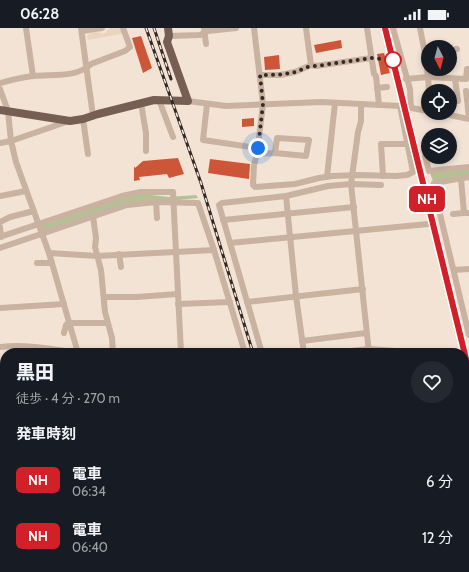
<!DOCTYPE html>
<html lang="ja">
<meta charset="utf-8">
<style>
body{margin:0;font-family:Cabin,"Noto Sans JP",sans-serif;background:#242831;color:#f1f3f6;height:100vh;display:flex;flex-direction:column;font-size:15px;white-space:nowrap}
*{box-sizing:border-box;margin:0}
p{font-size:13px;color:#9ea1a6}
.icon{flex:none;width:22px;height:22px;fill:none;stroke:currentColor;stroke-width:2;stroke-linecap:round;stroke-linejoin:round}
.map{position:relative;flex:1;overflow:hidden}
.details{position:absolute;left:0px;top:320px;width:469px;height:224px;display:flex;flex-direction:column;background:#171b24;border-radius:16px 16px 0 0;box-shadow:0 2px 6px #0003}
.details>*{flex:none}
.badge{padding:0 8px;border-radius:6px;font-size:14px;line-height:26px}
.needle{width:26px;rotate:174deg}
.controls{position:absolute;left:421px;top:12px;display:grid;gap:8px}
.controls a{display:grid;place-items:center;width:36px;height:36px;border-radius:50%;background:#171b24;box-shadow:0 2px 6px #0003;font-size:20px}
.you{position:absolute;width:20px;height:20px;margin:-10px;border:3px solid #fff;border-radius:50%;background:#1a73e8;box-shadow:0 0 0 6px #1a73e833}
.map>.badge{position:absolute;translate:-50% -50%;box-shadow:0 0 0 2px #fff}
h2{padding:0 16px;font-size:15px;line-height:36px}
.round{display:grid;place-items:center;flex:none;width:42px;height:42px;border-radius:21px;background:#242831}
.overview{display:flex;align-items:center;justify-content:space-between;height:68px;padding:0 16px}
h1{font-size:19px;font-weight:800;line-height:30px}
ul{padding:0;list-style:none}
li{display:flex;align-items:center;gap:12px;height:56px;padding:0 16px}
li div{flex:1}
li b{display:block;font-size:15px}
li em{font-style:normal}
li .badge{min-width:44px;font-weight:700;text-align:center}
.status{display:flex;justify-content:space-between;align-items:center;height:28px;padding:0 20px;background:#171b24;direction:ltr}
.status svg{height:11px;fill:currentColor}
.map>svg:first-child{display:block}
.green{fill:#b4c195}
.plaza{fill:#ebd4bb}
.building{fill:#cd5638}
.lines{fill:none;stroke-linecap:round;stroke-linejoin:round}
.minor{stroke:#cab2a1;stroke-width:6}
.major{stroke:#775e54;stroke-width:8}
.rail-casing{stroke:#342924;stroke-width:3}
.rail{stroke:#faeee2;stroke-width:1.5;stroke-dasharray:4.5;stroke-linecap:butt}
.line-casing{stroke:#fff;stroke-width:9}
.line{stroke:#d12027;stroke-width:6}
.walk{stroke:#342924;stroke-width:4;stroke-dasharray:0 7.2}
.stop-dot{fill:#fff;stroke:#d12027;stroke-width:2}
</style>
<div class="status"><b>06:28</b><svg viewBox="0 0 49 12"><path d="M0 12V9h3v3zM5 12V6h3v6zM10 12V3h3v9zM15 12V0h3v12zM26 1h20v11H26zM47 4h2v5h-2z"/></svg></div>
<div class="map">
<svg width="469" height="544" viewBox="0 0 469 544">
<rect width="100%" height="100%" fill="#f2e3d5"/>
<g class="green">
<polygon points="469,139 469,149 434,155 429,143"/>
<polygon points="132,165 169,169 196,167 198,170 127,177 43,206 39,196"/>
</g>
<polygon class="plaza" points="110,0 124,0 126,5 88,12 87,8 89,6 96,4 104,6"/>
<g class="building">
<polygon points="141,8 152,40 143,45 132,10"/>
<polygon points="341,12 342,20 316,25 314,17"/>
<polygon points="384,25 390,45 381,47 377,26"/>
<polygon points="279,27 280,41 265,42 264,29"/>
<polygon points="254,90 254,98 242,99 242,91"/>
<polygon points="178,130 184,146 169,150 167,146 139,149 140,152 134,153 134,138 135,140 143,133"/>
<polygon points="210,131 250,136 249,151 208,145"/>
</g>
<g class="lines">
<g class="minor">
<polyline points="26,0 33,48"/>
<polyline points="81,0 93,88"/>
<polyline points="204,0 206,16"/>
<polyline points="254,0 263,76 257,126 254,137 253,157 255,159 295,156 319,150 332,148 356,147 396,148 407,147 413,144 400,78"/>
<polyline points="306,0 311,37"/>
<polyline points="367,0 374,46 376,48 379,77"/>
<polyline points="393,0 410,61 411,80"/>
<polyline points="420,0 426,31 428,49 466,51 467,41 469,41"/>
<polyline points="82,3 102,0"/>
<polyline points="169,8 200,7 208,3 236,0"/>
<polyline points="450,23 457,21"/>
<polyline points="260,47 280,47 295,44 311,37 316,38 371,30"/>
<polyline points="406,51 428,49 429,63"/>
<polyline points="455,51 458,73"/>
<path d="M0,55C11,52 22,49 34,48C52,46 77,50 91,36L125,23L130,19L123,0"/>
<polyline points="377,60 387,59"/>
<polyline points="0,61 8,83 11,113 16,134 49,225 78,325"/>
<polyline points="466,63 469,90"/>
<polyline points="159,72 173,109"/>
<polyline points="188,73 226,78 322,74 400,78 428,83"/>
<polyline points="141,75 146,105 146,123"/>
<polyline points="207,76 203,112 258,120"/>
<polyline points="361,76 361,93 358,104 351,156 369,325"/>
<polyline points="440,85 469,91"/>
<polyline points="83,91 88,126"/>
<polyline points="0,115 11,113 69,93"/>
<polyline points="257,126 275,125 306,128 309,112 277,110 275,125"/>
<polyline points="425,128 429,143 469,139"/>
<polyline points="383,148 381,116 407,116"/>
<polyline points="327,149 335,75"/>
<polyline points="469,149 434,155 433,157 469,307"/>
<polyline points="461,151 464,185 469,185"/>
<polyline points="0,168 26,163"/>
<polyline points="286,168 296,268 304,325"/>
<polyline points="156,174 157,190"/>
<polyline points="453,186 464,185"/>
<polyline points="93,188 96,210 95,219 101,242 105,284 112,310 113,325"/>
<polyline points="223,192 354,179"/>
<polyline points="0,194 10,189 34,183"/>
<polyline points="0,199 1,209"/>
<polyline points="0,209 122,168 141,164 173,164 181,325"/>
<polyline points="230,215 428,196"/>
<polyline points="0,220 127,177 156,174 198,175 214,222"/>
<polyline points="49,225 97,228 214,222 245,325"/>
<polyline points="119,226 121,239"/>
<polyline points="37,235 52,235"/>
<polyline points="454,242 469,241"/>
<polyline points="105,269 136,269 178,266"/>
<polyline points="247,274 363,261"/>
<polyline points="178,276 230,274"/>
<polyline points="0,280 64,276"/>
<polyline points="64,305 66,297 69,295 108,295"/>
<polyline points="302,313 366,305"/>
<path d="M0,319C26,316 52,321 78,325"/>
<polyline points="262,325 219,177 222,175 286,168 328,158 351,156 381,157"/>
<polyline points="333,325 369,321 422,325"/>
<polyline points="464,340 469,360"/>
<polyline points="0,362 5,362"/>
<polyline points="464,378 469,377"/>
<polyline points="0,422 5,421"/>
<polyline points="464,423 466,423"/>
<polyline points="466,445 469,477"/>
<polyline points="0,482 5,482"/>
<polyline points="464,485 469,485"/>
<polyline points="464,511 469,511"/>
<polyline points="0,534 5,533"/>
<polyline points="22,539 23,544"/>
<polyline points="57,539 58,544"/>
<polyline points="219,539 220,544"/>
<polyline points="298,539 299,544"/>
<polyline points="314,539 315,544"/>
<polyline points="392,539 393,544 448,539"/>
<polyline points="142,544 187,539"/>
</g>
<polyline class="major" points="0,82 70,93 83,91 98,86 154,72 188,73 167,14 169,8 168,0"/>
<defs>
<g id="rail">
<polyline points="146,0 201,155 253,325"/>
<polyline points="154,0 171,51"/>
<polyline points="384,0 469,343"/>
<polyline points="305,539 306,544"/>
</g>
</defs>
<use href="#rail" class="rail-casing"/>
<use href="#rail" class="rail"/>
</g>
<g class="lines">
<defs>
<polyline id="line" points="385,0 469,343"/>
</defs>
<use href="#line" class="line-casing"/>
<use href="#line" class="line"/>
<path class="walk" d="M258,120L263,76L260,47C272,47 283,47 295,44C302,42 308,37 316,38L371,30L393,32"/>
</g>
<circle class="stop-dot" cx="393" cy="32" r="8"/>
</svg>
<div class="controls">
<a><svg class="needle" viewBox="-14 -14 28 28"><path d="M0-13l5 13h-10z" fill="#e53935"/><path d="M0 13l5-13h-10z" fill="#9ea1a6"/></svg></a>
<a><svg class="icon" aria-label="locate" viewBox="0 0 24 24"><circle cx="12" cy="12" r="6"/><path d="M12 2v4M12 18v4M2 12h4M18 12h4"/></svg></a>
<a><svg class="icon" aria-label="layers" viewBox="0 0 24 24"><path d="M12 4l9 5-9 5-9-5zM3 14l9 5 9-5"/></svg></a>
</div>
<div class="you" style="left:258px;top:120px"></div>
<b class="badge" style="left:427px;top:171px;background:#d12027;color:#fff">NH</b>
<section class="details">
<div class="overview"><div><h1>黒田</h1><p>徒歩 · 4 分 · 270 m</p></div><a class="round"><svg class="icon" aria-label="heart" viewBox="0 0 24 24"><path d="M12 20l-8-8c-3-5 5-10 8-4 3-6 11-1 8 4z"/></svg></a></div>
<h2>発車時刻</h2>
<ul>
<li><span class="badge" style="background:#d12027;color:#fff">NH</span><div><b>電車</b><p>06:34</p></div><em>6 分</em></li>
<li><span class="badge" style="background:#d12027;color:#fff">NH</span><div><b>電車</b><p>06:40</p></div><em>12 分</em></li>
</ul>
</section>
</div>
